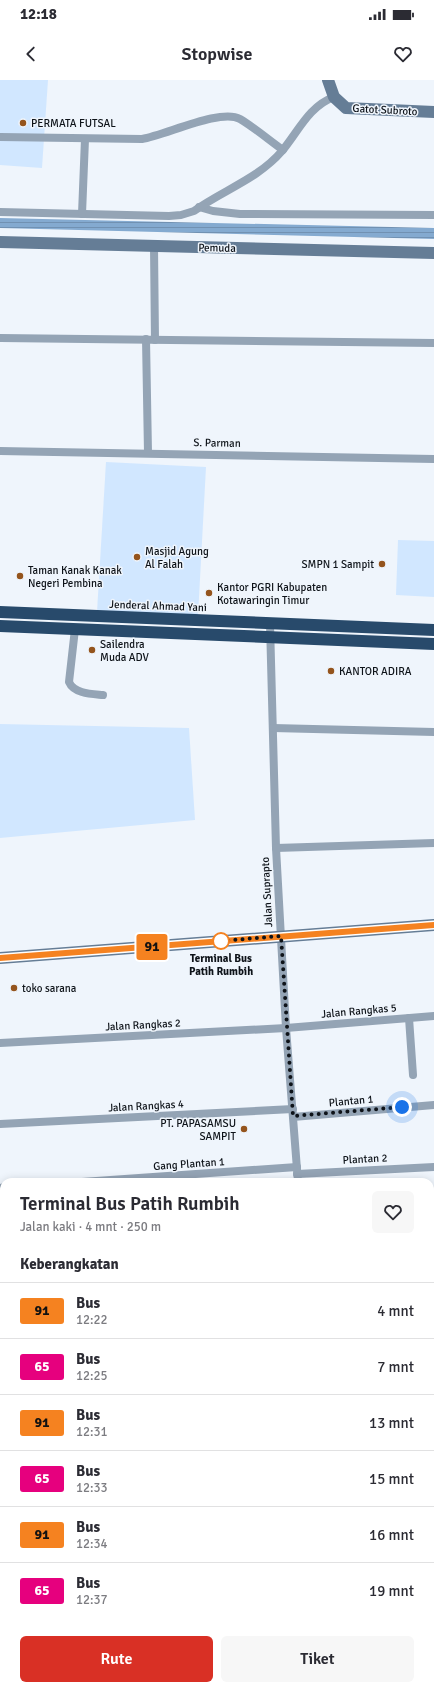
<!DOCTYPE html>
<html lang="id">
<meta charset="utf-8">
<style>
body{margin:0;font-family:Signika,sans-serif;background:#f7f7f7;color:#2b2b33;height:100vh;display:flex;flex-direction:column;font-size:15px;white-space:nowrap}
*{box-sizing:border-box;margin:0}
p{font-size:13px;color:#7c7c81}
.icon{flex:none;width:22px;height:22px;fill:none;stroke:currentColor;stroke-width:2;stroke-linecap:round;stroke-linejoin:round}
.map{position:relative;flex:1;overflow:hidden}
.details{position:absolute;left:0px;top:1098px;width:434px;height:512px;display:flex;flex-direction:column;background:#fff;border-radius:12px 12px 0 0;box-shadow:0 2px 10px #0003}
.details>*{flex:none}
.badge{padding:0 8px;border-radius:3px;font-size:14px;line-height:26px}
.you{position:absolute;width:20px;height:20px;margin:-10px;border:3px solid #fff;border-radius:50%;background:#1a73e8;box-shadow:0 0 0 6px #1a73e833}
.map>.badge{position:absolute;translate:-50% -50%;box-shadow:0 0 0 2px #fff}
h2{padding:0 20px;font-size:15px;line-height:36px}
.round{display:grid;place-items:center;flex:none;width:42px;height:42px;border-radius:6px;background:#f7f7f7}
.summary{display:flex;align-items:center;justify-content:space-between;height:68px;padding:0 20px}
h1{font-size:19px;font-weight:600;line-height:30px}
.cta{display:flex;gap:8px;margin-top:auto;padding:8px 20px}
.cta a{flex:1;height:46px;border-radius:6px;background:#d93025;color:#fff;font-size:16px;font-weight:600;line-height:46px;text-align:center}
.cta a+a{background:#f7f7f7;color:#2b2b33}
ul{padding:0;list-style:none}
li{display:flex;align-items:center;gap:12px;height:56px;padding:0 20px;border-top:1px solid #e1e1e2}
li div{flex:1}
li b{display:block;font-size:15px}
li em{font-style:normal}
li .badge{min-width:44px;font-weight:700;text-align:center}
.status{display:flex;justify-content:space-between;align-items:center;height:28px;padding:0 20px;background:#fff;direction:ltr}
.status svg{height:11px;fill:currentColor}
header{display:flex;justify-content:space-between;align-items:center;height:52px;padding:0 20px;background:#fff;font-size:18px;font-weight:600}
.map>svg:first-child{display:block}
.grass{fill:#d1e7ff}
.water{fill:url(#water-rules)}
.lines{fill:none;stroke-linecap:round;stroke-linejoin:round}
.street{stroke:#94a4b5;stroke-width:8}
.secondary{stroke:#657d96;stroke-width:12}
.highway{stroke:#284a6b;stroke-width:12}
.line-casing{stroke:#fff;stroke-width:9}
.line{stroke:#f58220;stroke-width:6}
.walk{stroke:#0e1319;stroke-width:4;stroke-dasharray:0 7.2}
.poi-dot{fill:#94541d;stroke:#eff5fc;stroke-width:1.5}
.stop-dot{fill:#fff;stroke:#f58220;stroke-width:2}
.labels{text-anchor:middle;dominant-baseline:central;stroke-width:3;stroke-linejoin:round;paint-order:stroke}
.street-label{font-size:11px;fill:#0e1319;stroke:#eff5fc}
.poi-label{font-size:11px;fill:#0e1319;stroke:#eff5fc;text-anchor:start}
.stop-label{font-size:11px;font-weight:bold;fill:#0e1319;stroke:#eff5fc}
</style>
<div class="status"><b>12:18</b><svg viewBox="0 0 49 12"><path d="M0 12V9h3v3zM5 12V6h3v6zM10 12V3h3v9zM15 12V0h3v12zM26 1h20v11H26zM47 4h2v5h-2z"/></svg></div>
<header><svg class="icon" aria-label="back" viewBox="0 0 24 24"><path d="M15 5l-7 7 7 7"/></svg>Stopwise<svg class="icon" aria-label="heart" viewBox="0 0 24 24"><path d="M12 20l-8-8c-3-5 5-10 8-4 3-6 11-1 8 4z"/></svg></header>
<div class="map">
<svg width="434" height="1610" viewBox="0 0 434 1610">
<defs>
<pattern id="water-rules" width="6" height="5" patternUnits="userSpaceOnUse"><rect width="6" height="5" fill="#84aad0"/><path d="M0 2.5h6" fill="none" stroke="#7191b2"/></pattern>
</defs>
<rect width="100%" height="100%" fill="#eff5fc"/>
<g class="grass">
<polygon points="0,0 48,0 42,88 0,85"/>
<polygon points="106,382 206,387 198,536 97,532"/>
<polygon points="398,460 434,461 434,517 396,515"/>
<polygon points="0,644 189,648 195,740 0,758"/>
</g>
<polygon class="water" points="0,138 434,148 434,159 0,148"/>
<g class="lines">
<g class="street">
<path d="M0,57L142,59C166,55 221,28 240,39C255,48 269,60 283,70"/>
<polyline points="199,127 213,131 240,134 434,135"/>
<path d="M0,132L169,136L181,135L194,131C223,110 258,99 282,71C298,52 309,26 334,17"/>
<polyline points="82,134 85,59"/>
<polyline points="154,166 155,260"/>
<polyline points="0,258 434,263"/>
<polyline points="146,259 148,373"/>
<polyline points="0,371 434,379"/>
<polyline points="270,544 276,768 286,948 298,1102"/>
<path d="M75,549L69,602C74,614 93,614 103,615"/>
<polyline points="273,648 434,652"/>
<polyline points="276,768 434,763"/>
<polyline points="409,938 413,995"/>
<polyline points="0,963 286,948 434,936"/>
<polyline points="293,1037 434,1025"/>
<polyline points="0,1044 293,1029"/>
<polyline points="297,1094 434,1087"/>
<polyline points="82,1102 297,1087"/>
<polyline points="0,1108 4,1107"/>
<polyline points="430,1149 434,1149"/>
<polyline points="0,1171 4,1171"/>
<polyline points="430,1235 434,1235"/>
<polyline points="0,1255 4,1255"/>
<polyline points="0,1310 4,1308"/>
<polyline points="430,1314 434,1314"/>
<polyline points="0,1362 4,1362"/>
<polyline points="0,1390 4,1390"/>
<polyline points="430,1406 434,1405"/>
<polyline points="0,1459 4,1458"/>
<polyline points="0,1527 4,1589"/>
<polyline points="430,1547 434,1547"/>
<polyline points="327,1606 327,1610"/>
<polyline points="0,1610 27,1606"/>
</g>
<g class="secondary">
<polyline points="328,0 334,17 346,28 434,32"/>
<polyline points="0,162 434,173"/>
<polyline points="0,878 434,845"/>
</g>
<g class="highway">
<polyline points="0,532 434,550"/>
<polyline points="0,546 434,564"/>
</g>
</g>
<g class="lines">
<defs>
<polyline id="line" points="0,878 434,845"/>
</defs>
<use href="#line" class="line-casing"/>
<use href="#line" class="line"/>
<polyline class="walk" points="221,861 281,856 293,1036 402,1027"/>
</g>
<g class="poi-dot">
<circle cx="23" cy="43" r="4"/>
<circle cx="137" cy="477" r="4"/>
<circle cx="382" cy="484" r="4"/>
<circle cx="20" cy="496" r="4"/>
<circle cx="209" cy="513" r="4"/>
<circle cx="92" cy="570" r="4"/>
<circle cx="331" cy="591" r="4"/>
<circle cx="14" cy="908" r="4"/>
<circle cx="244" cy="1049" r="4"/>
</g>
<circle class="stop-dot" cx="221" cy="861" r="8"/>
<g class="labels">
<g class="street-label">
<text transform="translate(385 30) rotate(3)">Gatot Subroto</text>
<text transform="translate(217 168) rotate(1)">Pemuda</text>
<text transform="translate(217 363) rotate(1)">S. Parman</text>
<text transform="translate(158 526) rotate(2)">Jenderal Ahmad Yani</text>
<text transform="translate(267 812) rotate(-93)">Jalan Suprapto</text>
<text transform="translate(359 931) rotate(-5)">Jalan Rangkas 5</text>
<text transform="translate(143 945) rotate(-3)">Jalan Rangkas 2</text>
<text transform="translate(351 1021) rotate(-5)">Plantan 1</text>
<text transform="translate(146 1026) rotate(-3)">Jalan Rangkas 4</text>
<text transform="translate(365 1079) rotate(-3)">Plantan 2</text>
<text transform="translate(189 1084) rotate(-4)">Gang Plantan 1</text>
</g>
<g class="poi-label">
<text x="31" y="43">PERMATA FUTSAL</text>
<text x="145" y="471">Masjid Agung<tspan x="145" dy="13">Al Falah</tspan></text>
<text x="374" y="484" text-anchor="end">SMPN 1 Sampit</text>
<text x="28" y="490">Taman Kanak Kanak<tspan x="28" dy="13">Negeri Pembina</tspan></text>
<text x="217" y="507">Kantor PGRI Kabupaten<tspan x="217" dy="13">Kotawaringin Timur</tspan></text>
<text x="100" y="564">Sailendra<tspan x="100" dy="13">Muda ADV</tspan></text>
<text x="339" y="591">KANTOR ADIRA</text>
<text x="22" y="908">toko sarana</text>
<text x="236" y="1043" text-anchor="end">PT. PAPASAMSU<tspan x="236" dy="13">SAMPIT</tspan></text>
</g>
<g class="stop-label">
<text x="221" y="878">Terminal Bus<tspan x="221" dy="13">Patih Rumbih</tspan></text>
</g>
</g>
</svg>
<div class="you" style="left:402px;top:1027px"></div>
<b class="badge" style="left:152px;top:867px;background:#f58220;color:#111">91</b>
<section class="details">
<div class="summary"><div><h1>Terminal Bus Patih Rumbih</h1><p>Jalan kaki · 4 mnt · 250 m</p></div><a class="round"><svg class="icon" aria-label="heart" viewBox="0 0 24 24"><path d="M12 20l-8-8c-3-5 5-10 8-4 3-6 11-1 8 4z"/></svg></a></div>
<h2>Keberangkatan</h2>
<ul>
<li><span class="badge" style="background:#f58220;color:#111">91</span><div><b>Bus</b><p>12:22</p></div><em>4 mnt</em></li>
<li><span class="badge" style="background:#e6007e;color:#fff">65</span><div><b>Bus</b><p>12:25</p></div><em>7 mnt</em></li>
<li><span class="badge" style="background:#f58220;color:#111">91</span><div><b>Bus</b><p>12:31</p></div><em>13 mnt</em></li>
<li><span class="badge" style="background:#e6007e;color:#fff">65</span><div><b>Bus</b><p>12:33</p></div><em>15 mnt</em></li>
<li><span class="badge" style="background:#f58220;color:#111">91</span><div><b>Bus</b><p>12:34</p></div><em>16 mnt</em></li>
<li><span class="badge" style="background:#e6007e;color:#fff">65</span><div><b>Bus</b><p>12:37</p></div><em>19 mnt</em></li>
</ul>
<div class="cta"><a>Rute</a><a>Tiket</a></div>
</section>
</div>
